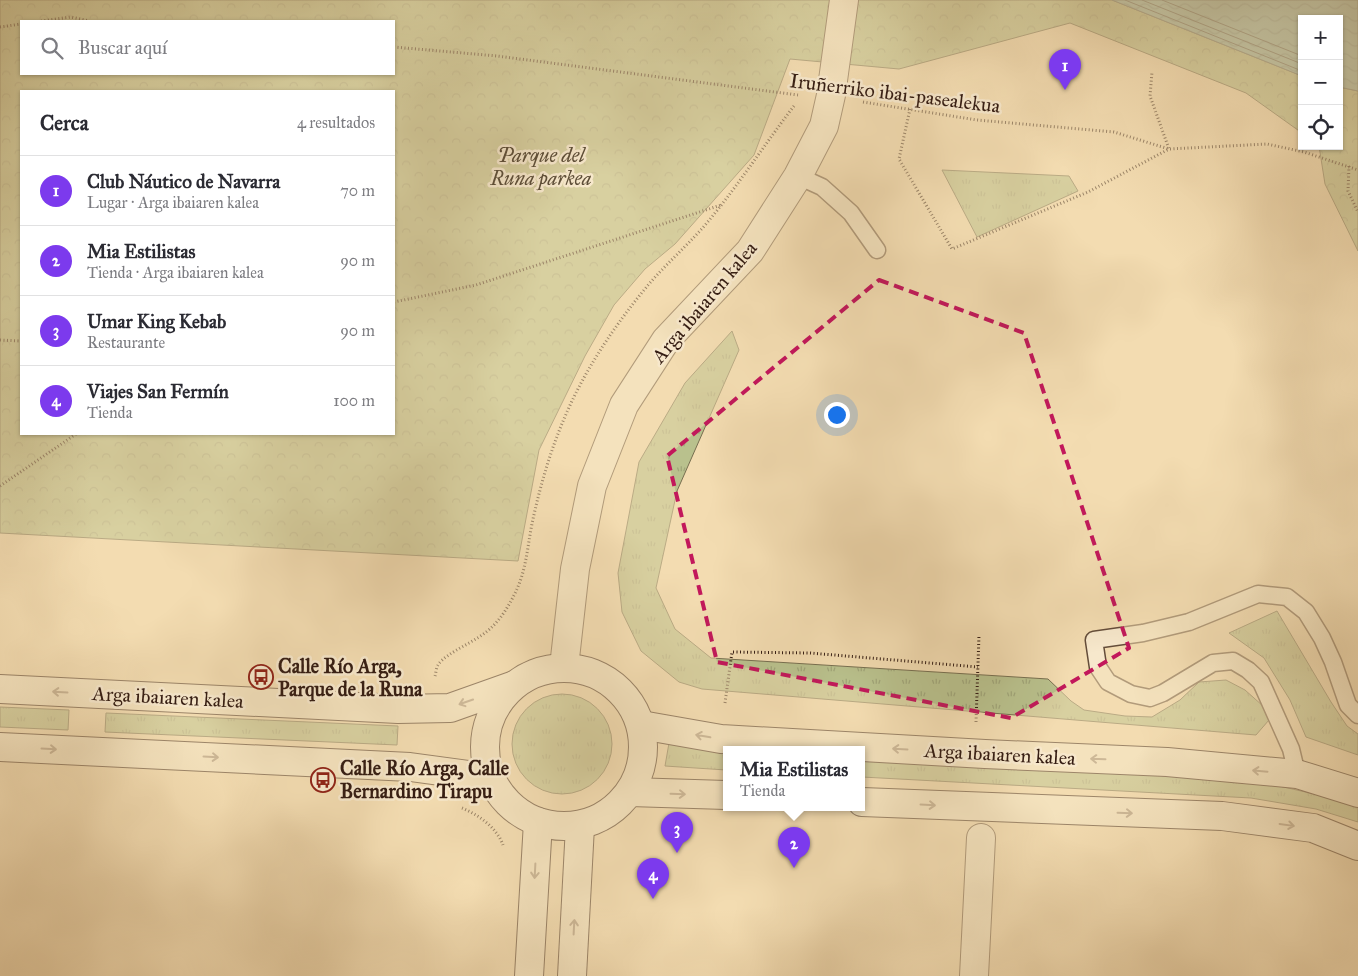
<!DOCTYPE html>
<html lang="es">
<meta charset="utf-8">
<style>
:root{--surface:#fff;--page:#f2f2f3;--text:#2b2b33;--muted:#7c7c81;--line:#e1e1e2;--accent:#7c3aed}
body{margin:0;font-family:"IM FELL Great Primer",serif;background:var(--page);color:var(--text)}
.controls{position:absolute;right:15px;top:15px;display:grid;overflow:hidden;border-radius:0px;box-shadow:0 1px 4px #0004}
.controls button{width:45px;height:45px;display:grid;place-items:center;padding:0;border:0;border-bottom:1px solid var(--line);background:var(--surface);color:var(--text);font:25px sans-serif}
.you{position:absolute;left:836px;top:414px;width:18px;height:18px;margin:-12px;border:4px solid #fff;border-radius:50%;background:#1a73e8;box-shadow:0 0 0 8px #1a73e833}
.badge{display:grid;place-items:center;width:32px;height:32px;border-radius:50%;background:var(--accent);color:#fff;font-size:16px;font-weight:700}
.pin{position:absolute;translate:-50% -41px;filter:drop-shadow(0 1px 2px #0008)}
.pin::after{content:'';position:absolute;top:26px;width:18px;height:15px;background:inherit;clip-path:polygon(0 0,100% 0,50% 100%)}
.popup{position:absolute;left:723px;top:746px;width:142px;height:65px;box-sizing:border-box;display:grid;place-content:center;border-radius:0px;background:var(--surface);filter:drop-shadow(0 1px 4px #0005);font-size:16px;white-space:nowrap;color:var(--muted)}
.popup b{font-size:19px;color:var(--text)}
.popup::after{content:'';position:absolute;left:50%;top:100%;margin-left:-10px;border:10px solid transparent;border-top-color:var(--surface)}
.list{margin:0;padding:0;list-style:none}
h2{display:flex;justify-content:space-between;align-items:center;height:65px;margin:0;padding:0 20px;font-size:21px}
h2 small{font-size:16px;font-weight:400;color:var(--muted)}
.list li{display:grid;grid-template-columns:32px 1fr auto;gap:15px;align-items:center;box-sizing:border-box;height:70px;padding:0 20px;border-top:1px solid var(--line)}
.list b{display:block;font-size:19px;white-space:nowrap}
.list p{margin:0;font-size:16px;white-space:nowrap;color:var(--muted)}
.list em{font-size:16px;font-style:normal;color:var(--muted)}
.icon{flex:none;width:28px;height:28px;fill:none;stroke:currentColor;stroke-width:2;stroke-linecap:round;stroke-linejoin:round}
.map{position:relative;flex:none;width:1358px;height:976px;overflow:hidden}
.search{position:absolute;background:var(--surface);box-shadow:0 1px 4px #0004;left:20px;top:20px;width:375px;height:55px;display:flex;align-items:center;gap:12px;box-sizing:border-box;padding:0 18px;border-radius:0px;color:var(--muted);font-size:19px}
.panel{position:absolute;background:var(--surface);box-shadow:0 1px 4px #0004;left:20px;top:90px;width:375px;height:345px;border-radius:0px}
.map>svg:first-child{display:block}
.grass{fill:url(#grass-tufts);stroke:#776f50}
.park{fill:url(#park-crowns);stroke:#776f50;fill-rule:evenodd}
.water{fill:url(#water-waves);stroke:#727c6f}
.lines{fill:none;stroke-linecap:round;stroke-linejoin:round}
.shore{stroke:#686c60;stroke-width:1}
.lane-casing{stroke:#644d3a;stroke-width:19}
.street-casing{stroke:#644d3a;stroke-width:30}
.secondary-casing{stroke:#351d13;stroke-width:30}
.path{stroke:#351d13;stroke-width:3;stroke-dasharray:1 2.5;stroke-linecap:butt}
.lane{stroke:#f7e8cc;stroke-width:16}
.street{stroke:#f7e8cc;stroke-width:28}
.secondary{stroke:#f7e8cc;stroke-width:28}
.oneway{stroke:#a08d79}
.marked{fill:none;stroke:#c2185b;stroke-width:4;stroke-dasharray:10 6;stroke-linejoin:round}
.labels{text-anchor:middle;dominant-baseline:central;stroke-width:5;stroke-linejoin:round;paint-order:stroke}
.street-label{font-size:20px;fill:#351d13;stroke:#f7e8cc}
.park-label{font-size:20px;font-style:italic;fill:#5d4e38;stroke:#f7e8cc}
.poi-label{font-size:20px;font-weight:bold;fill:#351d13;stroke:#f7e8cc;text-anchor:start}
</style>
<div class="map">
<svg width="1358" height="976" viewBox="0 0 1358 976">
<defs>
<pattern id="grass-tufts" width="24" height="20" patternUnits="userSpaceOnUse" patternTransform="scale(1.25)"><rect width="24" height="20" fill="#b9c18d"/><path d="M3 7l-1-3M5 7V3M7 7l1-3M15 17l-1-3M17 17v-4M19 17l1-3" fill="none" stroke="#a0a579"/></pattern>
<pattern id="park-crowns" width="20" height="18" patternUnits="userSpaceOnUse" patternTransform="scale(1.25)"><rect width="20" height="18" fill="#b9c18d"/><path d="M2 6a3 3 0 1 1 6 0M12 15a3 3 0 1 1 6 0" fill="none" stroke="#a0a579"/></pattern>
<pattern id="water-waves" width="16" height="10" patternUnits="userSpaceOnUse" patternTransform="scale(1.25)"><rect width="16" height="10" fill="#9bbcac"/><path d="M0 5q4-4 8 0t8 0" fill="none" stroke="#86a193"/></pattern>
</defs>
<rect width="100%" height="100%" fill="#f3dcb1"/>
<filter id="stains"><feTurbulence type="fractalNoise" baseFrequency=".004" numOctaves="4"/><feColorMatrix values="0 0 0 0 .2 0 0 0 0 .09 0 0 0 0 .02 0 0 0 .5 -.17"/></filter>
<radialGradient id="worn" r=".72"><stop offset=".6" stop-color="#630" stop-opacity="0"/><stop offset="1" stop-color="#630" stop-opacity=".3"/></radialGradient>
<g class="grass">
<path d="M 942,170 L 1069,176 L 1078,191 L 977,237 Z"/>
<path d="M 732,331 L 739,350 L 677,491 L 656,588 L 675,629 L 711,658 L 1048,679 L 1071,701 L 1084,710 L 1125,716 L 1152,717 L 1180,700 L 1199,682 L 1226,680 L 1245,690 L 1263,706 L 1269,720 L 1256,735 L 702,689 L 679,682 L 641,651 L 622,612 L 618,573 L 639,462 L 685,383 Z"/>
<path d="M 1277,611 L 1331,702 L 1347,726 L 1358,734 L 1358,755 L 1306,737 L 1290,700 L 1264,658 L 1229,633 Z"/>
<circle cx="562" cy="744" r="50"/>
<path d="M 0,707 L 69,710 L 68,730 L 0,727 Z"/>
<path d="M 106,713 L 398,726 L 397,745 L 105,732 Z"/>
<path d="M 669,743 L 726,753 L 726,770 L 665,766 Z"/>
<path d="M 862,761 L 1199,777 L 1275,785 L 1327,797 L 1358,806 L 1358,822 L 1316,809 L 1251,798 L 862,777 Z"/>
</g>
<g class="park">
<path d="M 0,0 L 1112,0 L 1302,76 L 1302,133 L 1246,93 L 1070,23 L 899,69 L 790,59 L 754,155 L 675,244 L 645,269 L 614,305 L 585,356 L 539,450 L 518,561 L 0,533 ZM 21,21 L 394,21 L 394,74 L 21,74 ZM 21,91 L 394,91 L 394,434 L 21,434 Z"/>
<path d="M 1339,87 L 1358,91 L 1358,251 L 1325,184 L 1319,146 L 1339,146 Z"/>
</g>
<path class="water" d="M 1112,0 L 1358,0 L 1358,91 L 1339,87 L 1339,19 L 1302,19 L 1302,76 Z"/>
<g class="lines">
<g class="shore">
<path d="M 1125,0 L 1302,71"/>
<path d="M 1142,0 L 1302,64"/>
<path d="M 1162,0 L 1302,56"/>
</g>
<defs>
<g id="lane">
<path d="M 798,176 L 822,187 L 851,213 L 877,250"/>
<path d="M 1297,774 L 1291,749 L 1261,682 L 1248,670 L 1233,661 L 1213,663 L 1163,693 L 1150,698 L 1131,694 L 1108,682 L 1098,667 L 1094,640 L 1143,633 L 1189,622 L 1258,594 L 1287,597 L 1306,612 L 1322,638 L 1333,662 L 1348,705 L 1358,715"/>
</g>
<g id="street">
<path d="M 564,667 L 575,569 L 592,486 L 624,405 L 666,340 L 750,251 L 798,176 L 824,126 L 831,95 L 844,0"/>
<path d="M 974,976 L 981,838"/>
</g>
<g id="secondary">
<circle cx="564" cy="747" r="79"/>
<path d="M 0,689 L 398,709 L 450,708 L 512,686"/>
<path d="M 641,725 L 721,739 L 985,754 L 1167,762 L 1297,774 L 1358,793"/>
<path d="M 0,747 L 410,767 L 491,778"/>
<path d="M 630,792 L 726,795"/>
<path d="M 862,802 L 1222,816 L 1313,828 L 1358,846"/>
<path d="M 529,976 L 538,822"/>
<path d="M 572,976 L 580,826"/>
</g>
</defs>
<use href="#lane" class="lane-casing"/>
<use href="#street" class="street-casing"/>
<use href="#secondary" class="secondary-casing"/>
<g class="path">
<path d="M 41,21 L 71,17 L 89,21"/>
<path d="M 0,27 L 21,24"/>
<path d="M 394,47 L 497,56 L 798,95"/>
<path d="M 863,102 L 977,120 L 1114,132 L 1169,149 L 1267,144 L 1304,152 L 1358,170"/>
<path d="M 910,109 L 899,159 L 952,249 L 1088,192 L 1169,149 L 1150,96 L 1152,72"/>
<path d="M 1349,166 L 1348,191 L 1358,212"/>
<path d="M 394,302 L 476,285 L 721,205"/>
<path d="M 0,340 L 21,341"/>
<path d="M 0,486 L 76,434"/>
<path d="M 435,676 C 436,673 436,668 438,665 C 446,652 479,641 493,626 C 503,616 511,602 517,589 C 527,567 528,541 533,519 C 542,478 554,439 572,401 C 592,359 619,320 649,284 C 667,263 688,245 706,224 C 738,186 764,145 794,106"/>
<path d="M 725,703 L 732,652 L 810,653 L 978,667"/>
<path d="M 976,722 L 979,635"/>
<path d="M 462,808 C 479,815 497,828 503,845"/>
</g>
<use href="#lane" class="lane"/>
<use href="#street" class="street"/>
<use href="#secondary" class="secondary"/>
</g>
<defs><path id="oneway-shaft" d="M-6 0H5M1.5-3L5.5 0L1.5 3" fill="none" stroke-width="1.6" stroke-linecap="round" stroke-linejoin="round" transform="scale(1.25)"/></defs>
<g class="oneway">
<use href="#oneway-shaft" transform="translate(60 692) rotate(-177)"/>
<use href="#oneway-shaft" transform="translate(466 702) rotate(161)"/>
<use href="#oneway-shaft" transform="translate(703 736) rotate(-170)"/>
<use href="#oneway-shaft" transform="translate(49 749) rotate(3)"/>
<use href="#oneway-shaft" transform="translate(900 749) rotate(-177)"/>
<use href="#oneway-shaft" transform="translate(211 757) rotate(3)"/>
<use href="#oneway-shaft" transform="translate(1098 759) rotate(-178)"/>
<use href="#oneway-shaft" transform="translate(1260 771) rotate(-175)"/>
<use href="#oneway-shaft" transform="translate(678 794) rotate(2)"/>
<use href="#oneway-shaft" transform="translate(928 805) rotate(3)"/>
<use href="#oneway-shaft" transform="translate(1125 813) rotate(2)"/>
<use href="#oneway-shaft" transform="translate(1287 825) rotate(8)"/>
<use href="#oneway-shaft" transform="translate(535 871) rotate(93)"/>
<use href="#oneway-shaft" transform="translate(574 927) rotate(-87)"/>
</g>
<path d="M0 0H1358V976H0ZM 879,280 L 1024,333 L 1129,648 L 1011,718 L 717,662 L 667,456 Z" fill="#f3dcb1" fill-opacity=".55" fill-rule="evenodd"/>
<path class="marked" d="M 879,280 L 1024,333 L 1129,648 L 1011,718 L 717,662 L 667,456 Z"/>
<defs>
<symbol id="bus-ring" viewBox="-11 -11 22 22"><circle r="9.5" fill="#f7e8cc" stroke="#8f2418" stroke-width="1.5"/><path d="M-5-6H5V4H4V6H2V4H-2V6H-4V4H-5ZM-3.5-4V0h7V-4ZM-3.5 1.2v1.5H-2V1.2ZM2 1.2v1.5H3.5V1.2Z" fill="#8f2418"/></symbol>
</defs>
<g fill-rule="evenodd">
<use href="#bus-ring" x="247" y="663" width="28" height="28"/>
<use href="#bus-ring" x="309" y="766" width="28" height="28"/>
</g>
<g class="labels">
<g class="street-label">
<text transform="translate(895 93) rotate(7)">Iruñerriko ibai-pasealekua</text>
<text transform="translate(704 302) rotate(-50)">Arga ibaiaren kalea</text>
<text transform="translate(168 697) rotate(3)">Arga ibaiaren kalea</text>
<text transform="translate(1000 754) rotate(3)">Arga ibaiaren kalea</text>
</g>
<g class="park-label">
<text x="541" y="155">Parque del<tspan x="541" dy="23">Runa parkea</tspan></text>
</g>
<g class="poi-label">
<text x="278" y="666">Calle Río Arga,<tspan x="278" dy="23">Parque de la Runa</tspan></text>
<text x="340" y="768">Calle Río Arga, Calle<tspan x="340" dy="23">Bernardino Tirapu</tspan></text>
</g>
</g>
<rect width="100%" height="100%" filter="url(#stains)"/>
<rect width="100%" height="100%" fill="url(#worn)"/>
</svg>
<div class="controls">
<button>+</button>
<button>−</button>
<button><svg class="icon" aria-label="locate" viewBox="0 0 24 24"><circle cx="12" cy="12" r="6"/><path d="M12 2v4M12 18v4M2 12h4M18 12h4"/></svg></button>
</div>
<div class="you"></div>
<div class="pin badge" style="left:1065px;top:90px">1</div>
<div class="pin badge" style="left:794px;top:868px">2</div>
<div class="popup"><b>Mia Estilistas</b>Tienda</div>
<div class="pin badge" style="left:677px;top:853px">3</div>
<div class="pin badge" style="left:653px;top:899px">4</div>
<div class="search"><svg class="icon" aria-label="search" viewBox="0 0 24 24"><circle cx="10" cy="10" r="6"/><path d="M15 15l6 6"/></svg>Buscar aquí</div>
<section class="panel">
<h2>Cerca<small>4 resultados</small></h2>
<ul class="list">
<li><span class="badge">1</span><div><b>Club Náutico de Navarra</b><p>Lugar · Arga ibaiaren kalea</p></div><em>70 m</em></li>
<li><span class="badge">2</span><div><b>Mia Estilistas</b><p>Tienda · Arga ibaiaren kalea</p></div><em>90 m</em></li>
<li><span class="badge">3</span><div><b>Umar King Kebab</b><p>Restaurante</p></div><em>90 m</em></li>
<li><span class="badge">4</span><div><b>Viajes San Fermín</b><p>Tienda</p></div><em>100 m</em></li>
</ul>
</section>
</div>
